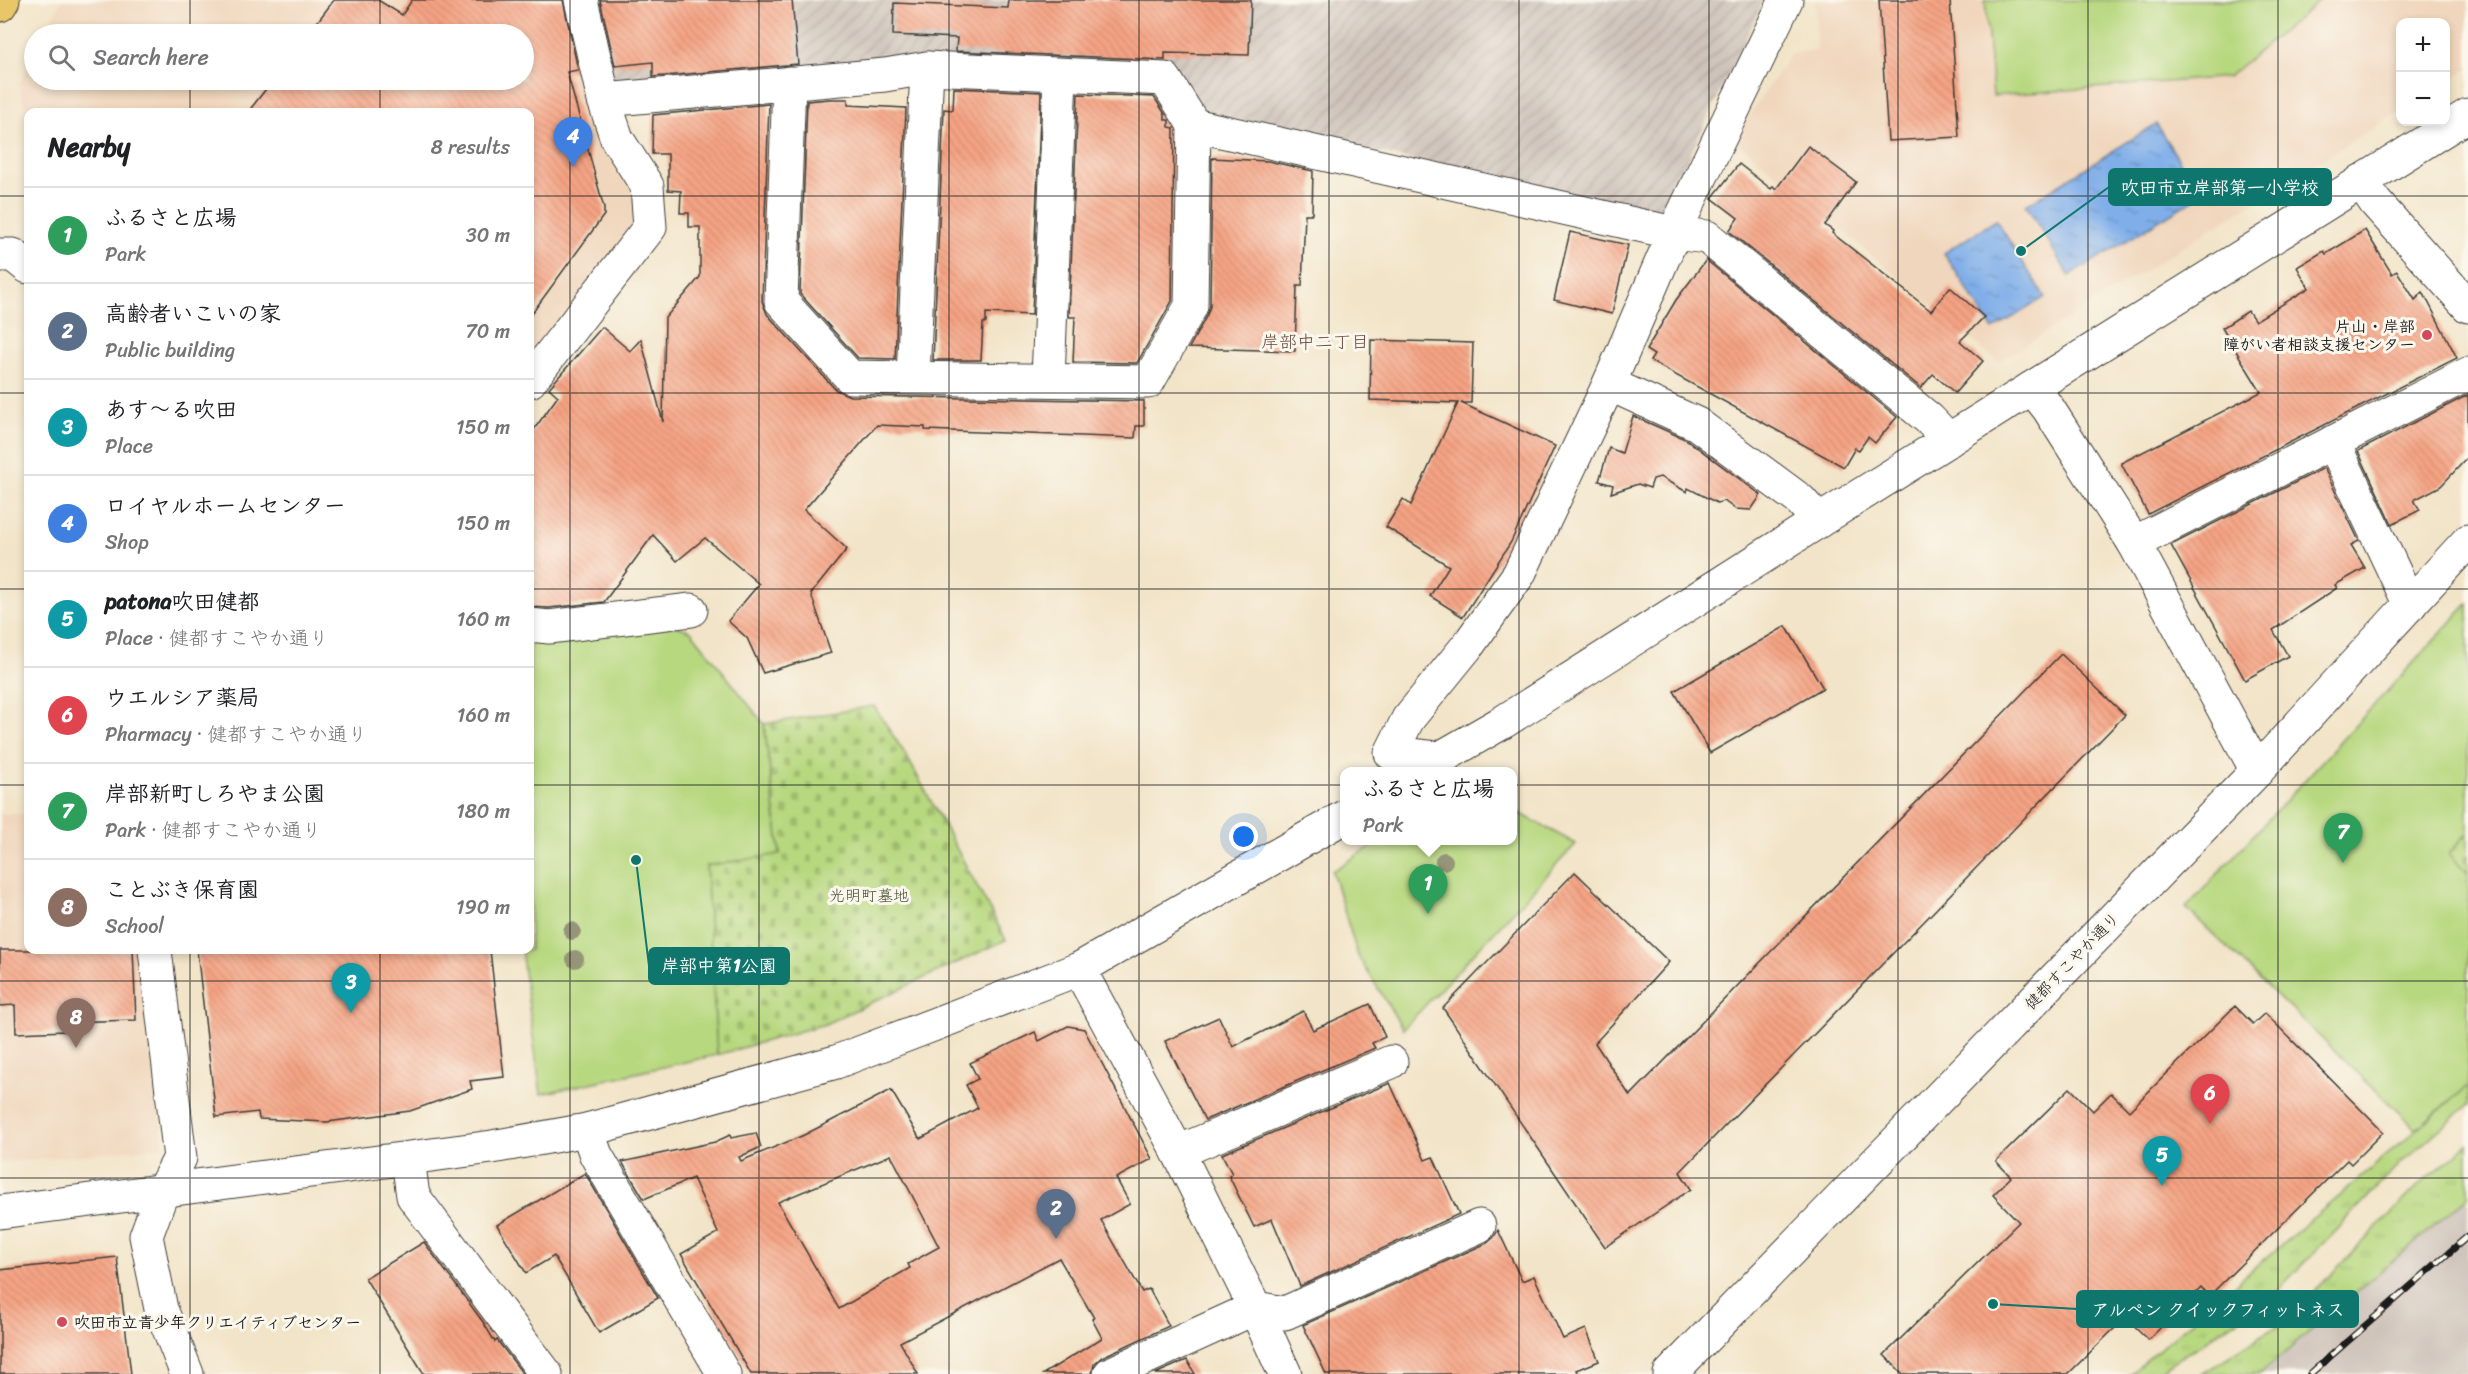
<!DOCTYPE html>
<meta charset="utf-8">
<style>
:root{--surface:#fff;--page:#f6f6f6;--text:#202124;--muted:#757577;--line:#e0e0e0;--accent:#d1495b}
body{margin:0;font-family:Sriracha,"Klee One",sans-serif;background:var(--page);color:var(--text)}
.controls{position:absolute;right:18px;top:18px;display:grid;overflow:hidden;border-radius:12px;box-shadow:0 3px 9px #0003}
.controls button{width:54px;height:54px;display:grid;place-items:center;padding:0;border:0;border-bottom:2px solid var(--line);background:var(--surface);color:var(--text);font:30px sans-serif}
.you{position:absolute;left:1244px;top:837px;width:21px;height:21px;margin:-15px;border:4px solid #fff;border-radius:50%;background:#1a73e8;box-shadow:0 0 0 9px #1a73e833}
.badge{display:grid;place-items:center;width:39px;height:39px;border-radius:50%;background:var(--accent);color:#fff;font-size:20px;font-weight:700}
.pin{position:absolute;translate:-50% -50px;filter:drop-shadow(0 2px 3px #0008)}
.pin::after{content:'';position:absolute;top:32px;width:21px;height:18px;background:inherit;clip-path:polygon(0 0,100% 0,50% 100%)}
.popup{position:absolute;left:1340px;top:767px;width:177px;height:78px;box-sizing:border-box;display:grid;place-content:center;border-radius:12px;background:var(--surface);filter:drop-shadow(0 2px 4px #0005);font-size:20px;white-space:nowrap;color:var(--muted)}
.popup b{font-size:22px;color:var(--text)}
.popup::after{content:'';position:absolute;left:50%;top:100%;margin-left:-12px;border:12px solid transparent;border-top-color:var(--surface)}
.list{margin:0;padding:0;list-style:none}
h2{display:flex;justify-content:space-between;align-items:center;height:78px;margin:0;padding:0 24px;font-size:26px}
h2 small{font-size:20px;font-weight:400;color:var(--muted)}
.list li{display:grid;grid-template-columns:39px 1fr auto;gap:18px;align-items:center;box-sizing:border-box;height:96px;padding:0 24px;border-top:2px solid var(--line)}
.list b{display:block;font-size:22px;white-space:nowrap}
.list p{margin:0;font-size:20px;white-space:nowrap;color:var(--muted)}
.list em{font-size:20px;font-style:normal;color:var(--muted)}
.icon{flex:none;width:33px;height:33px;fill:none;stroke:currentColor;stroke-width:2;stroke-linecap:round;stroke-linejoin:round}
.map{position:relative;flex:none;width:2468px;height:1374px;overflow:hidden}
.search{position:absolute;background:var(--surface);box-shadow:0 3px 9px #0003;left:24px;top:24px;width:510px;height:66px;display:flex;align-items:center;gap:15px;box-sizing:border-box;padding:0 21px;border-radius:33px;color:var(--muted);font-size:22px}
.panel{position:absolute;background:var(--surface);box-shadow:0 3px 9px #0003;left:24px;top:108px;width:510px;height:846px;border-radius:12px}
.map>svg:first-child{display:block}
.built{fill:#f0d6bc}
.industrial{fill:url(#industrial-furrows)}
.railway{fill:#cec2b9}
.grass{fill:url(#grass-tufts);stroke:#6a7a4e;stroke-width:1.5}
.cemetery{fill:url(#cemetery-stones);stroke:#6a7a4e;stroke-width:1.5}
.park{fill:#b7d87f;stroke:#6a7a4e;stroke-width:1.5}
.water{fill:url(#water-ripples);stroke:#4e6582;stroke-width:1.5}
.building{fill:url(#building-back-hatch);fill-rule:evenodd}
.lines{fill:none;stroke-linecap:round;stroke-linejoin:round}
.minor-casing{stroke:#3c3a36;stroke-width:35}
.major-casing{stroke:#3c3a36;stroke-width:35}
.minor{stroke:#fff;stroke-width:33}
.major{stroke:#e9c769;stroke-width:33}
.rail-casing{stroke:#1c1c1c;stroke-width:7}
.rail{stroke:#fbf7ec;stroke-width:4.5;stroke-dasharray:14;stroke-linecap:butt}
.tree{fill:#96957a}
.grid{fill:none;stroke:#1c1c1c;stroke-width:1.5;stroke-opacity:0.55}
.poi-dot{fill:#d1495b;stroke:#fbf7ec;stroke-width:2}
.labels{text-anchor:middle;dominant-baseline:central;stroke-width:6;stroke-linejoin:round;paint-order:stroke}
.poi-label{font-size:16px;font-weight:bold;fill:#1c1c1c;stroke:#fbf7ec;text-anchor:end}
.park-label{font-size:16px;fill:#4a543a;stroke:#fbf7ec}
.street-label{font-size:16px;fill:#1c1c1c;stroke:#fbf7ec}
.neighbourhood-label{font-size:18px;fill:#684b40;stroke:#fbf7ec}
.leader{fill:none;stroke:#0f766e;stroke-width:2}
.callout-dot{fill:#0f766e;stroke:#fbf7ec;stroke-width:2}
.callout{fill:#0f766e;stroke:#0f766e;stroke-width:2}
.callout-label{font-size:18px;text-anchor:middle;font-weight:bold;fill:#fff}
</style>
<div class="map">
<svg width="2468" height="1374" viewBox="0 0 2468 1374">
<defs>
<pattern id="industrial-furrows" width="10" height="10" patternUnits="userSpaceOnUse" patternTransform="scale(1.5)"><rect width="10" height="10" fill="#cec2b9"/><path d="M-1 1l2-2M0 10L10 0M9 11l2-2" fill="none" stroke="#b0a69e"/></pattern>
<pattern id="grass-tufts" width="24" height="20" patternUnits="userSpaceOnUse" patternTransform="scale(1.5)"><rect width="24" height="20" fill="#b7d87f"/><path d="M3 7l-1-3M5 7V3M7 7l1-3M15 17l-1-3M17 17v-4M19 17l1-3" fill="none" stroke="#9db96d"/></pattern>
<pattern id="cemetery-stones" width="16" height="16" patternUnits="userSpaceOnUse" patternTransform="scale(1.5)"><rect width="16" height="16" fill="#b7d87f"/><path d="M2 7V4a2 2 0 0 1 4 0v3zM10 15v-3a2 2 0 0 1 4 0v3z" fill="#9db96d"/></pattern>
<pattern id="water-ripples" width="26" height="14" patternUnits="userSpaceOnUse" patternTransform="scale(1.5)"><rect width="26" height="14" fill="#7faee9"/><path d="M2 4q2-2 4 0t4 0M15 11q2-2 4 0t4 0" fill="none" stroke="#678dbc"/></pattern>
<pattern id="building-back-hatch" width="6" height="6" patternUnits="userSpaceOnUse" patternTransform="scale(1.5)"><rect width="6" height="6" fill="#f5a383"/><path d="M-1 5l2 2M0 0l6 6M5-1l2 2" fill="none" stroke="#d18c71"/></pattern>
</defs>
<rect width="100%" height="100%" fill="#fbf7ec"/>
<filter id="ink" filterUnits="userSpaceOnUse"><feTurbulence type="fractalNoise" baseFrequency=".0167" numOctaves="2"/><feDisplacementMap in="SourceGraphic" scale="12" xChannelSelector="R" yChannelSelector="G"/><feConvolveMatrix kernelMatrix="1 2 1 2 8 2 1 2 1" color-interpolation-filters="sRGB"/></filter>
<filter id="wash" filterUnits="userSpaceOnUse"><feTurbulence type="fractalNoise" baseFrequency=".008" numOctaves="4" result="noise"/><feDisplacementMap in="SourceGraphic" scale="24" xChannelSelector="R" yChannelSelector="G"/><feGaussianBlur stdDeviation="1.35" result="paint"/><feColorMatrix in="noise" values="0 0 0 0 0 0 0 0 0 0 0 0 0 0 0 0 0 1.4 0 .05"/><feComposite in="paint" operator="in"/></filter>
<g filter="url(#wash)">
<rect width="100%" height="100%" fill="#f2e4c8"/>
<g class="built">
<path d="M 62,0 L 567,0 L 578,71 L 597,140 L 635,194 L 635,226 L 530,364 L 530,112 L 28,112 L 28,119 L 19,84 L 34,53 L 34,80 L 524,80 L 524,34 L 44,34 Z"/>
<path d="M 1815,0 L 2468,0 L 2468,69 L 2446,83 L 2446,22 L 2400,22 L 2400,111 L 1998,362 L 1734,139 L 1791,53 L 1817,50 Z"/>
<path d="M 0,814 L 28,814 L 28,950 L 141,950 L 164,1147 L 0,1163 Z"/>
</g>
<path class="industrial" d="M 593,0 L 1764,0 L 1661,216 L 1202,113 L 1174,66 L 894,62 L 628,86 L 605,73 Z"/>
<path class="railway" d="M 2468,1197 L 2468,1374 L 2260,1374 Z"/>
<g class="grass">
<path d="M 2468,1086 L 2468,1105 L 2403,1161 L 2268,1300 L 2155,1374 L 2130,1374 Z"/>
<path d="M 2468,1144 L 2468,1197 L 2260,1374 L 2201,1374 L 2285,1321 L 2421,1183 Z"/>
</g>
<g class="cemetery">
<path d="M 874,706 L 907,757 L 1006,940 L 825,1024 L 717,1055 L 706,865 L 780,853 L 764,724 Z"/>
<path d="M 2468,832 L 2468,873 L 2449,854 Z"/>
</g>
<g class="park">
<path d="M 1985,0 L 2320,0 L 2228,77 L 1993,96 Z"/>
<path d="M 2468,604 L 2468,832 L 2449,854 L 2468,873 L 2468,1086 L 2416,1129 L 2186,908 Z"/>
<path d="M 671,624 L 691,631 L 764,724 L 780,854 L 706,866 L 717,1055 L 541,1094 L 521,950 L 530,950 L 530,637 Z"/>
<path d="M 1512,809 L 1576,844 L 1403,1029 L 1358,956 L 1332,871 L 1380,841 L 1512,840 Z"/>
</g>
<g class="water">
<path d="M 2156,124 L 2201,195 L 2069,276 L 2026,205 Z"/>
<path d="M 1996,220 L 2045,297 L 1993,330 L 1944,253 Z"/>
</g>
<g id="blocks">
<g class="building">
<path d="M 334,0 L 378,0 L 402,15 L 412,0 L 563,0 L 578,70 L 567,72 L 604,208 L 604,215 L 530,316 L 530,112 L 248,112 L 273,80 L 524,80 L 524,34 L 308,34 Z"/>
<path d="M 600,0 L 792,0 L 798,64 L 653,77 L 653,62 L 615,66 Z"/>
<path d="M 1009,0 L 1251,0 L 1249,55 L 1165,53 L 1165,60 L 956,51 L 957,38 L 893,35 L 894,3 L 1008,8 Z"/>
<path d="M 1879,0 L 1950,0 L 1959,137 L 1888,141 Z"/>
<path d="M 954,88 L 1041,92 L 1032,315 L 986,313 L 986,323 L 983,323 L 981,360 L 933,360 L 944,109 L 953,110 Z"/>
<path d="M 1078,94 L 1154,97 L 1165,114 L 1165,120 L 1169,120 L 1169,127 L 1174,128 L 1172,301 L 1137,363 L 1073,362 L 1075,317 L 1069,317 Z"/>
<path d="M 830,99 L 848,99 L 848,105 L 906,108 L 895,359 L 858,358 L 800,294 L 807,101 Z"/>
<path d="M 769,104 L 762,301 L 767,314 L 836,390 L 850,396 L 1144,401 L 1144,426 L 1136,426 L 1135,438 L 925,430 L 925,427 L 877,425 L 804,510 L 847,549 L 811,594 L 831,653 L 763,673 L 747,638 L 728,621 L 759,584 L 705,538 L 677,561 L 653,535 L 604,602 L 549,608 L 530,607 L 530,435 L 558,396 L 549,388 L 602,327 L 630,351 L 641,339 L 663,422 L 665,318 L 700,277 L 700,227 L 689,227 L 689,213 L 680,213 L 681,191 L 668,190 L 668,154 L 652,154 L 653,115 Z"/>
<path d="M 1808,146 L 1856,182 L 1825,225 L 1833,231 L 1832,233 L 1931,311 L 1950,287 L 1984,317 L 1960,341 L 1983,361 L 1955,393 L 1933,374 L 1921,388 L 1729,231 L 1738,218 L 1712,198 L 1739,164 L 1771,189 L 1773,186 L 1776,189 Z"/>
<path d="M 1212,158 L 1268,161 L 1313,171 L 1312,214 L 1305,214 L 1302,286 L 1297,286 L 1295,351 L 1189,348 L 1207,315 L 1210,306 Z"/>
<path d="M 2365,230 L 2392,274 L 2397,271 L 2415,300 L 2423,292 L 2457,358 L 2148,514 L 2121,463 L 2261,392 L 2222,328 L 2248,311 L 2255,321 L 2309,288 L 2297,267 L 2324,251 L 2326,254 Z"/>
<path d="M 1570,232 L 1628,245 L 1612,314 L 1554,300 Z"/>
<path d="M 1706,260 L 1897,417 L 1875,443 L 1868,437 L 1859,450 L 1855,448 L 1844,467 L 1650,361 L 1654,355 L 1646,350 L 1676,300 Z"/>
<path d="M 1371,340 L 1473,343 L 1471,403 L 1461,403 L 1555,446 L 1511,542 L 1463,617 L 1430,596 L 1449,566 L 1386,527 L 1403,499 L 1411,505 L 1458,403 L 1370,400 Z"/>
<path d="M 2468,395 L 2468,457 L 2441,486 L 2414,500 L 2420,510 L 2392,524 L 2358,451 Z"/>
<path d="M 1633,416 L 1687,440 L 1761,495 L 1751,510 L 1735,509 L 1724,501 L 1717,503 L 1688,488 L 1687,492 L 1660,477 L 1653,479 L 1650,488 L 1638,484 L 1611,493 L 1613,485 L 1599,481 L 1609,448 L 1622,453 Z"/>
<path d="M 2324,468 L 2359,541 L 2351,545 L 2365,568 L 2335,585 L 2337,588 L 2273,630 L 2288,656 L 2245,680 L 2171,545 Z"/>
<path d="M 1786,626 L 1823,688 L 1710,753 L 1674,691 Z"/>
<path d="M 2061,654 L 2125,715 L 1680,1172 L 1691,1189 L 1605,1247 L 1443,1008 L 1575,872 L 1669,962 L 1595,1043 L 1630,1096 Z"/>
<path d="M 0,950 L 133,950 L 136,1020 L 66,1022 L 66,1031 L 16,1033 L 15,1005 L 0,1006 Z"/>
<path d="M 197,950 L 490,950 L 504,1077 L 470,1081 L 472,1089 L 410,1111 L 327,1122 L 259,1119 L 258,1112 L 216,1117 Z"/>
<path d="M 1370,1004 L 1385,1037 L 1372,1043 L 1375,1048 L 1205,1120 L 1165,1041 L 1219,1017 L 1233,1047 L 1303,1011 L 1313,1030 Z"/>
<path d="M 2235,1006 L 2253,1024 L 2265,1013 L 2383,1132 L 2351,1164 L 2347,1160 L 2209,1296 L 2201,1288 L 2148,1340 L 2125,1318 L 2068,1374 L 1903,1374 L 1884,1355 L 2019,1222 L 1993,1195 L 2011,1177 L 1996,1161 L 2070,1088 L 2093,1111 L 2111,1093 L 2129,1111 Z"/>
<path d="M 1068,1026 L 1084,1029 L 1152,1159 L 1116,1178 L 1130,1204 L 1101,1220 L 1142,1292 L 1149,1289 L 1169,1326 L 1102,1357 L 1094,1364 L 1092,1374 L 1043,1374 L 1102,1338 L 1092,1319 L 1094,1318 L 1059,1258 L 900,1342 L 918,1374 L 751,1374 L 681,1254 L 718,1233 L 693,1178 L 644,1199 L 622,1162 L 715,1142 L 730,1135 L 731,1138 L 756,1133 L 761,1147 L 739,1157 L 741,1161 L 804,1135 L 891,1090 L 920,1139 L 978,1108 L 966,1085 L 978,1079 L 970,1063 L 1035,1032 L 1039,1041 ZM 891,1155 L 939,1247 L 908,1264 L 910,1268 L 839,1309 L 778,1202 Z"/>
<path d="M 1390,1083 L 1425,1160 L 1433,1157 L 1459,1214 L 1300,1286 L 1272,1219 L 1254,1227 L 1229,1176 L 1232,1174 L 1222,1154 Z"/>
<path d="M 585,1173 L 658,1298 L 599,1333 L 554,1256 L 526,1273 L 497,1225 Z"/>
<path d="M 1498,1230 L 1522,1281 L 1534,1276 L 1563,1339 L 1586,1329 L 1599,1361 L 1577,1370 L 1579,1374 L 1326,1374 L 1303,1325 L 1487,1243 L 1494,1237 Z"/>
<path d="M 424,1242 L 483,1322 L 495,1342 L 497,1340 L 523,1374 L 424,1374 L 365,1278 Z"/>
<path d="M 117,1257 L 131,1374 L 0,1374 L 0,1270 Z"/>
<path d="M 1187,1360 L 1195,1374 L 1155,1374 Z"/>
</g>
</g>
</g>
<g filter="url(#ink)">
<use href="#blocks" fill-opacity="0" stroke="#3c3a36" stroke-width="1.5"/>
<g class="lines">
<defs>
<g id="minor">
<path d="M 789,83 L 781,301 L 850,377 L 1148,382 L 1191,306 L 1194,125"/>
<path d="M 604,100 L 885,75 L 927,68 L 1165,79 L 1194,125 L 1674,233 L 1707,237 L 1929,419 L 1949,440"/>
<path d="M 2361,181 L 2375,202 L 2468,306"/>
<path d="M 0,255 L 13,255 L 28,267"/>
<path d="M 913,377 L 927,68"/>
<path d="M 1048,380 L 1060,75"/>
<path d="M 530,381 L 650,227 L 647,186 L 617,139 L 604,100 L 581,0"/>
<path d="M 1609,384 L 1697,424 L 1800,500 L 1819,521"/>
<path d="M 2032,388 L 2048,408 L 2134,543 L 2257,771"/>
<path d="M 2333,442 L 2410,605"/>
<path d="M 2134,543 L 2468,374"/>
<path d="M 530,625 L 549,627 L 691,610"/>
<path d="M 1437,758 L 1391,753 L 1408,719 L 1469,644 L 1519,574 L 1609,384 L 1674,233 L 1786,0"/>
<path d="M 1416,772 L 1503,722 L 1819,521 L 2468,115"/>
<path d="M 155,950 L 180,1158 L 163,1190 L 146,1236 L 161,1309 L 187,1374"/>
<path d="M 1079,969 L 1178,1152 L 1255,1308 L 1285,1374"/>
<path d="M 587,1130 L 596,1155 L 724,1374"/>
<path d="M 1178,1152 L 1391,1062"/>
<path d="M 408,1159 L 413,1196 L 546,1374"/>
<path d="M 0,1212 L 492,1147 L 587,1130 L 836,1062 L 1079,969 L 1344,817"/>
<path d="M 1110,1374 L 1255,1308 L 1285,1313 L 1479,1226"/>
<path d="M 1670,1374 L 2257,771 L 2468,541"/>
</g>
<path id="major" d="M 0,5 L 3,0"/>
</defs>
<use href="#minor" class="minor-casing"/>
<use href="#major" class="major-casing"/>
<use href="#minor" class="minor"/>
<use href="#major" class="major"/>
<defs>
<path id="rail" d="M 2310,1374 L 2468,1236"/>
</defs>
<use href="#rail" class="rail-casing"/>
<use href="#rail" class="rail"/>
</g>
<g class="tree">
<circle cx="1444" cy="861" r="9"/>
<circle cx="572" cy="931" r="9"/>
<circle cx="575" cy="959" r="9"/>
</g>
</g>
<path class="grid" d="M 190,0 L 190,34M 380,0 L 380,34M 570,0 L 570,1374M 759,0 L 759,1374M 949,0 L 949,1374M 1139,0 L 1139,1374M 1329,0 L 1329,1374M 1519,0 L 1519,1374M 1709,0 L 1709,1374M 1898,0 L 1898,1374M 2088,0 L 2088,1374M 2278,0 L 2278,1374M 190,80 L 190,112M 380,80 L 380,112M 0,196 L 28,196M 530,196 L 2468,196M 0,393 L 28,393M 530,393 L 2468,393M 0,589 L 28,589M 530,589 L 2468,589M 0,785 L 28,785M 530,785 L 2468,785M 190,950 L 190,1374M 380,950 L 380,1374M 0,981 L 2468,981M 0,1178 L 2468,1178"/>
<g class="poi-dot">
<circle cx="2427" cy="335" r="6"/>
<circle cx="62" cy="1322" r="6"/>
</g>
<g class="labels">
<g class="poi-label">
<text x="2415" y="326">片山・岸部<tspan x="2415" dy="18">障がい者相談支援センター</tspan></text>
<text x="74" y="1322" text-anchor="start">吹田市立青少年クリエイティブセンター</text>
</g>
<g class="park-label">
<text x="869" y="895">光明町墓地</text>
</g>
<g class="street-label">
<text transform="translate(2072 961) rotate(-46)">健都すこやか通り</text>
</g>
<g class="neighbourhood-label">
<text x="1315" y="342">岸部中二丁目</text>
</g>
</g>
<path class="leader" d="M2021 251L2109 187M636 860L649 966M1993 1304L2077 1309"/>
<g class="callout-dot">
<circle cx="2021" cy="251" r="6"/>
<circle cx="636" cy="860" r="6"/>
<circle cx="1993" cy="1304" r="6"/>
</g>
<g class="callout">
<rect x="2109" y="169" width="222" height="36" rx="6"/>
<rect x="649" y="948" width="140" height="36" rx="6"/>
<rect x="2077" y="1291" width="281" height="36" rx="6"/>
</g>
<g class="callout-label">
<text x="2220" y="194">吹田市立岸部第一小学校</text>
<text x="719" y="972">岸部中第1公園</text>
<text x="2218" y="1316">アルペン クイックフィットネス</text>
</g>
</svg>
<div class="controls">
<button>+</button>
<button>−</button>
</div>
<div class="you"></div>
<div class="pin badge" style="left:1428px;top:914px;background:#2e9e5b">1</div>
<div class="popup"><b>ふるさと広場</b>Park</div>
<div class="pin badge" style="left:1056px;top:1239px;background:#5c6f8a">2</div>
<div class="pin badge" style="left:351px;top:1013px;background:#0f9aa8">3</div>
<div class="pin badge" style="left:573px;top:167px;background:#3f7fe0">4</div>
<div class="pin badge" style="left:2162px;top:1186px;background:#0f9aa8">5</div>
<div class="pin badge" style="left:2210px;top:1124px;background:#e0444e">6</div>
<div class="pin badge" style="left:2343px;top:863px;background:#2e9e5b">7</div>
<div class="pin badge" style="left:76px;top:1048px;background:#8d6e63">8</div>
<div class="search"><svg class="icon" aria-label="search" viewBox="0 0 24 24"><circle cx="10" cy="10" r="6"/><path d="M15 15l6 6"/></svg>Search here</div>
<section class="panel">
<h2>Nearby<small>8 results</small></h2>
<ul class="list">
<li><span class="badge" style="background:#2e9e5b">1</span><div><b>ふるさと広場</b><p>Park</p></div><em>30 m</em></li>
<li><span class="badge" style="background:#5c6f8a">2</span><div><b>高齢者いこいの家</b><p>Public building</p></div><em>70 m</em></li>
<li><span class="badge" style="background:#0f9aa8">3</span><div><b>あす～る吹田</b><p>Place</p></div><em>150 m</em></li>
<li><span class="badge" style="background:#3f7fe0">4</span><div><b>ロイヤルホームセンター</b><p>Shop</p></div><em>150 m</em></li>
<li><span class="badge" style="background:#0f9aa8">5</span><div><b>patona吹田健都</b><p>Place · 健都すこやか通り</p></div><em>160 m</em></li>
<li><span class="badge" style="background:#e0444e">6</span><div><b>ウエルシア薬局</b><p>Pharmacy · 健都すこやか通り</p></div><em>160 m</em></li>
<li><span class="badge" style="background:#2e9e5b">7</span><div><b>岸部新町しろやま公園</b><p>Park · 健都すこやか通り</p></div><em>180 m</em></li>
<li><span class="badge" style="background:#8d6e63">8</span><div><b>ことぶき保育園</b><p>School</p></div><em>190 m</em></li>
</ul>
</section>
</div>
